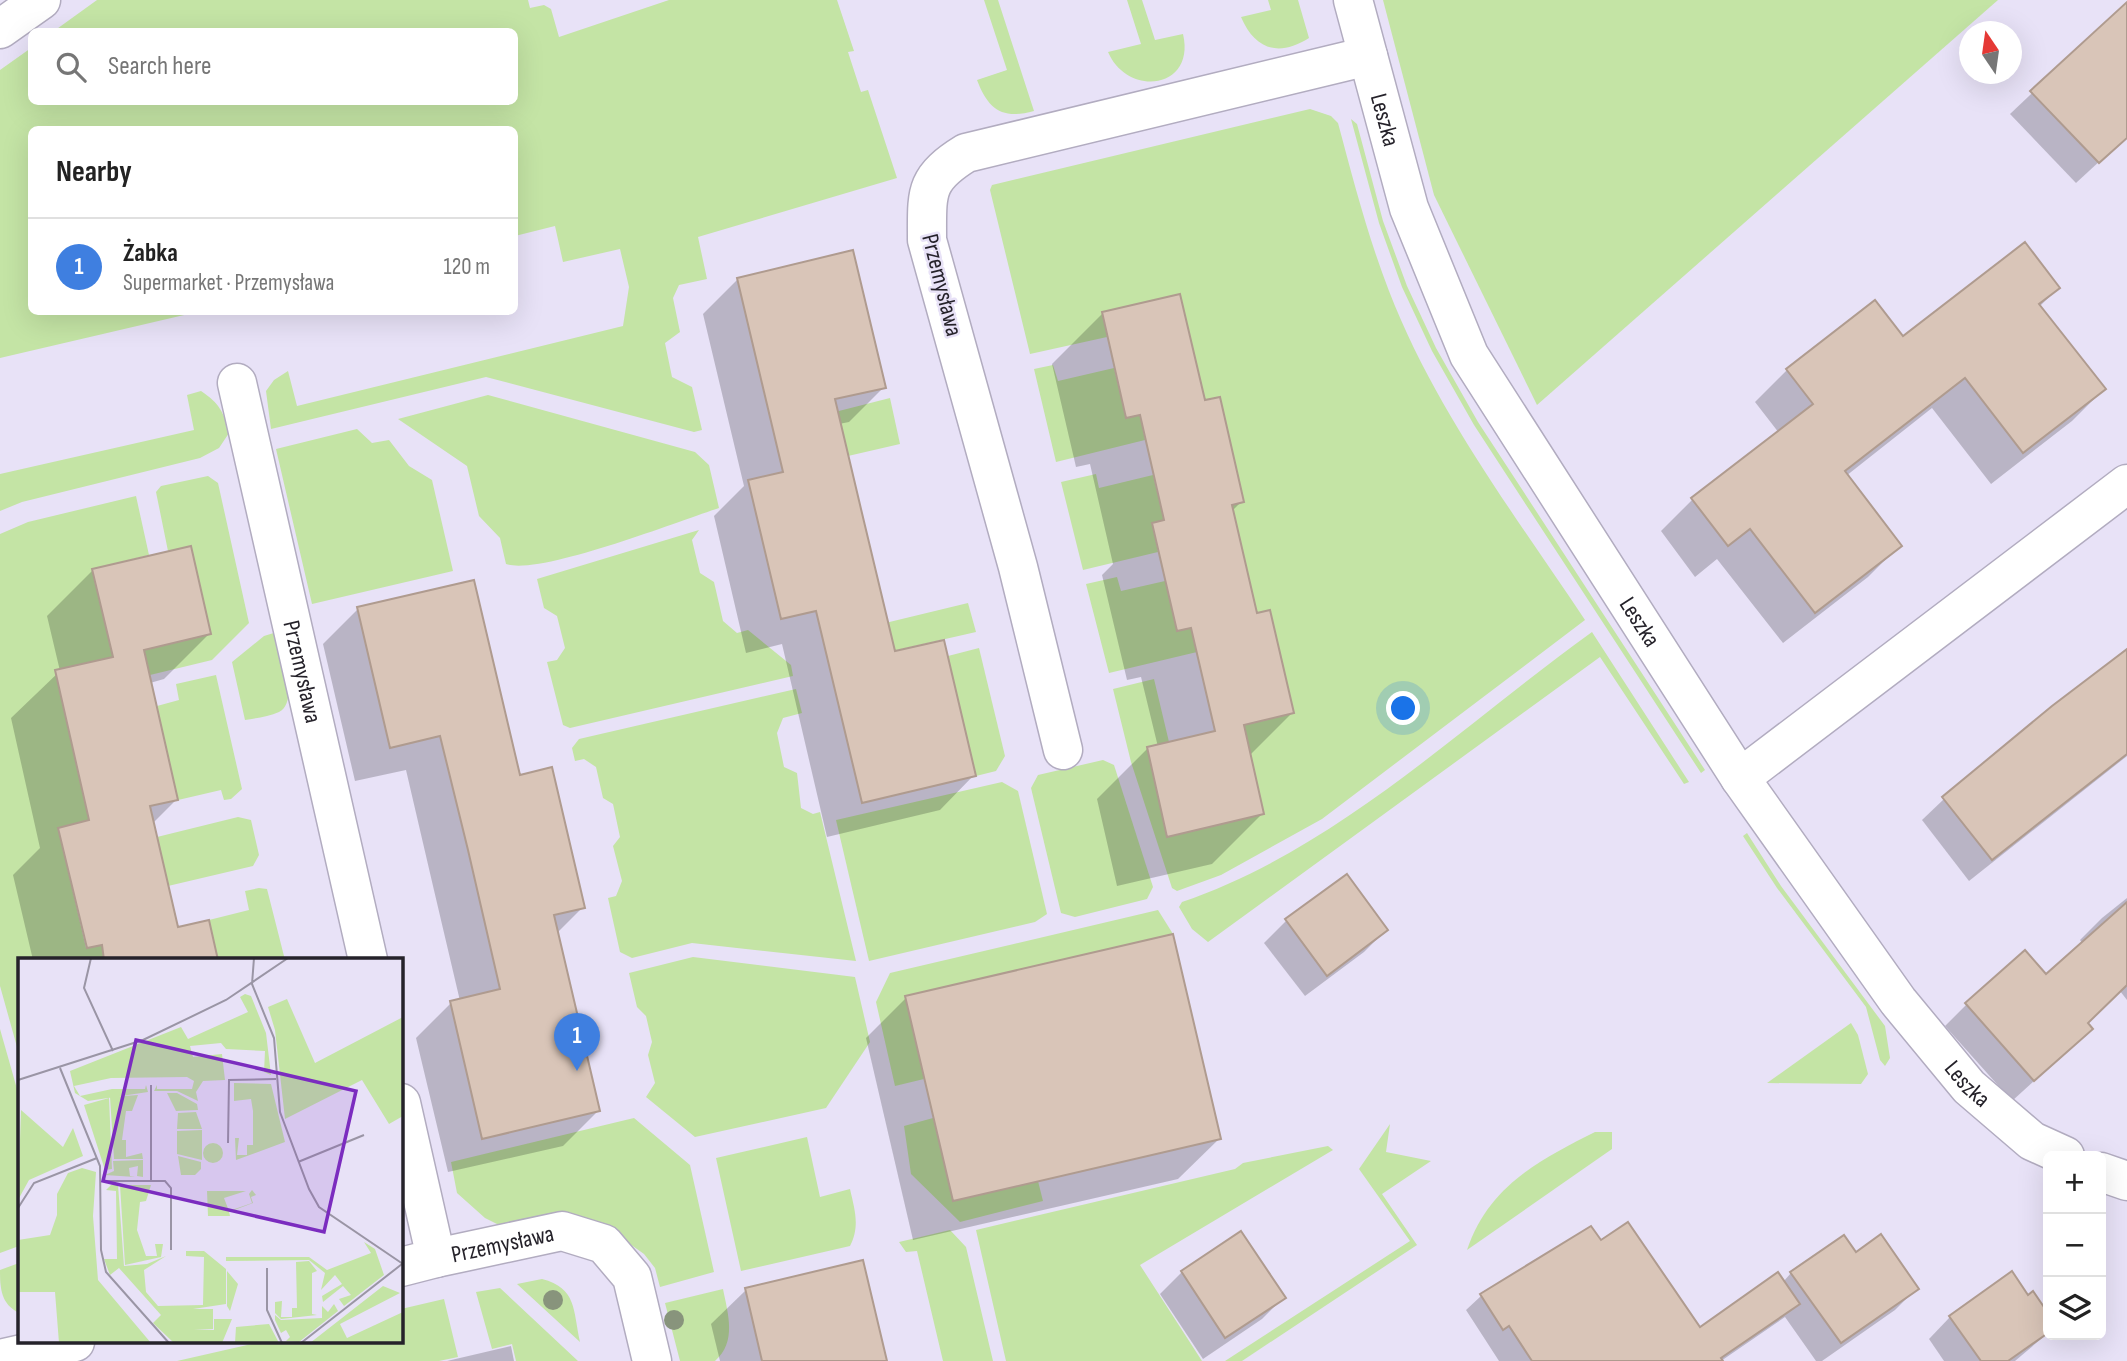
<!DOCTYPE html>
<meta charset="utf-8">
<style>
:root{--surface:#fff;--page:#f6f6f6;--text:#222;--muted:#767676;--line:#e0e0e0;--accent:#ea580c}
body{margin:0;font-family:"Sofia Sans Condensed",sans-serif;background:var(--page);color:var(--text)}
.controls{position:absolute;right:21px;bottom:21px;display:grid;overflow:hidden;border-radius:10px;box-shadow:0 7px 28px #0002}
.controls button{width:63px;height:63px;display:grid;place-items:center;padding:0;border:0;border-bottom:2px solid var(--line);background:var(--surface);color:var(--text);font:35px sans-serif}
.compass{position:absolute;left:1959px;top:21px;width:63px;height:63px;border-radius:50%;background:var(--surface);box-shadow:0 7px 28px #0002;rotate:347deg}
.you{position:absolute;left:1404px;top:709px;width:24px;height:24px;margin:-18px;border:5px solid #fff;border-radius:50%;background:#1a73e8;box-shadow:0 0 0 10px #1a73e833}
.badge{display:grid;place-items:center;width:46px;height:46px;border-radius:50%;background:var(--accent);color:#fff;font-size:23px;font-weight:700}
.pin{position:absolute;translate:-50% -58px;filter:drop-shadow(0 2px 4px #0008)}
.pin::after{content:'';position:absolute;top:37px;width:24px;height:21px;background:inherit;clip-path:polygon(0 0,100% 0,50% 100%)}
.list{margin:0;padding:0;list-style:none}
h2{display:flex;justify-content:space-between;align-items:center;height:91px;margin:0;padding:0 28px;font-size:30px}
h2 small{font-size:23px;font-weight:400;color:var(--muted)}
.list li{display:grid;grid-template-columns:46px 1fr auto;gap:21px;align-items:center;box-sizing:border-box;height:98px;padding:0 28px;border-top:2px solid var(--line)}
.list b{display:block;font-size:26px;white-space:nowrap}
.list p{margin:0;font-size:23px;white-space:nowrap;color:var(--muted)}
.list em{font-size:23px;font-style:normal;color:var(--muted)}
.icon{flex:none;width:38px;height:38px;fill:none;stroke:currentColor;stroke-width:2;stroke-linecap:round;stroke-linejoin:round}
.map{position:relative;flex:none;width:2127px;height:1361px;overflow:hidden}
.search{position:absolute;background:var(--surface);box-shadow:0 7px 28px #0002;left:28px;top:28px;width:490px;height:77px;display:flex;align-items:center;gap:18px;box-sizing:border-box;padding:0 24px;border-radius:10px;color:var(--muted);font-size:26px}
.panel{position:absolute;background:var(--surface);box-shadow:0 7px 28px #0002;left:28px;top:126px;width:490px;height:189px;border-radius:10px}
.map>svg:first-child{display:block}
.green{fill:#c4e4a5}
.shadow{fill:#0003}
.building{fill:#d9c5b8;stroke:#af9b8f;stroke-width:2}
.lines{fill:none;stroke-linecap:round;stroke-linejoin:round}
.minor-casing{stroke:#b2acc0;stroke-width:41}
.minor{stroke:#fff;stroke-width:38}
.tree{fill:#88947c}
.labels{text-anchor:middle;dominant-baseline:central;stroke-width:5;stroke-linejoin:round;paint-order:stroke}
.street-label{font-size:24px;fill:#25222a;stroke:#e8e2f7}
.inset-road{fill:none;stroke:#9a95a5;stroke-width:2}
.view{fill:#7b2cbf;fill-opacity:0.15;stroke:#7b2cbf;stroke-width:3.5}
.inset-edge{fill:none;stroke:#25222a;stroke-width:3.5}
</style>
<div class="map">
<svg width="2127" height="1361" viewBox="0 0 2127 1361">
<rect width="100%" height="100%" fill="#e8e2f7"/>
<g class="green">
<path d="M 97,0 L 528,0 L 530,8 L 544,5 L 551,9 L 559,37 L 669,0 L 837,0 L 854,51 L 848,52 L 861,92 L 868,90 L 897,178 L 698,237 L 707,279 L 679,285 L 673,298 L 680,332 L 665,343 L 672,377 L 692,387 L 702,430 L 694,432 L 486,377 L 271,429 L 266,391 L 274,380 L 288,371 L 297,406 L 623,326 L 629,287 L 620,249 L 563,262 L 555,226 L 515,236 L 514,130 L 32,130 L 32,312 L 197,312 L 0,358 L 0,70 L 31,48 L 32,102 L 514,102 L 514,32 L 54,31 Z"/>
<path d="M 984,0 L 998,0 L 1034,111 C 1002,120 988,109 977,80 L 1007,70 Z"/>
<path d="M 1127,0 L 1142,0 L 1155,40 L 1183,34 C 1196,89 1128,98 1108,52 L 1141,44 Z"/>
<path d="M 1268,0 L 1298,0 L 1309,38 C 1279,57 1255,50 1241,17 L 1271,10 Z"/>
<path d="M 1383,0 L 1998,0 L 1537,405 L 1434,195 Z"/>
<path d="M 1310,109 L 1331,116 L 1338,123 C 1353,179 1368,237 1389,291 C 1435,410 1515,515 1585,620 L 1322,819 L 1221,875 L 1177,891 L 1172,888 L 1131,762 L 1113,689 L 1154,679 L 1169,742 L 1147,748 L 1168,837 L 1264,814 L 1244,725 L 1294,713 L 1270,610 L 1257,613 L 1232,505 L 1244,501 L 1220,397 L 1205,400 L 1180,294 L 1102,312 L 1107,337 L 1030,354 L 990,190 L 992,185 Z"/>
<path d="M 1351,119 L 1357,124 L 1383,221 L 1407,286 L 1436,348 L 1478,422 L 1705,770 L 1701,773 L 1474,425 L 1432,351 L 1402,287 L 1379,223 Z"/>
<path d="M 1053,365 L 1058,381 L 1114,368 L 1126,418 L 1140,415 L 1145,440 L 1056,462 L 1034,369 Z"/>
<path d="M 201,391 C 219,403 224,412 229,433 L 219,448 L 200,458 L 22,502 L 0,511 L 0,474 L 194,430 L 187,395 Z"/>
<path d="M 488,395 L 695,452 L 709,465 L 719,508 C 679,521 539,576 506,564 L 500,538 L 479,516 L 467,466 L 398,419 Z"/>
<path d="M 890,398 L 900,444 L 848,456 L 827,414 Z"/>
<path d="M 357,429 L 372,443 L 389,440 L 409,466 L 432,480 L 453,571 L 312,604 L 276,449 Z"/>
<path d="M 1096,474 L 1099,488 L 1153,475 L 1164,520 L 1152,523 L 1158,552 L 1083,570 L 1061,482 Z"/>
<path d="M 208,476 L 218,483 L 249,623 L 212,660 L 150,675 L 144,650 L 211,634 L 191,546 L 168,551 L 156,492 L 161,486 Z"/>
<path d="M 136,496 L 149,555 L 92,569 L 113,657 L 89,820 L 58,828 L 86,948 L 122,940 L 127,960 L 19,960 L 19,1054 L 0,986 L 0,534 L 28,522 Z"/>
<path d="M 699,530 L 692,540 L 700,573 L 714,582 L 723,621 L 737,633 L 748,630 L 791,665 L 793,676 L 570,728 L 563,725 L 547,662 L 557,660 L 565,648 L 557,616 L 544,608 L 537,579 Z"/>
<path d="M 1117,577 L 1121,591 L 1165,581 L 1177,631 L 1191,628 L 1197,652 L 1109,673 L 1086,584 Z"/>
<path d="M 968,603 L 976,632 L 884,653 L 877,625 Z"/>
<path d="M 277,632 C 281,651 300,701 279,712 C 269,717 255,718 245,720 L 232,662 L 264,636 Z"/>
<path d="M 1592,632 L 1689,782 L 1684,784 L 1600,657 L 1208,942 L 1192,929 L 1179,907 L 1182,902 C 1337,849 1460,727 1592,632 Z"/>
<path d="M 979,648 L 1005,756 L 996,771 L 976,776 L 948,656 Z"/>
<path d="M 216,675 L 242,789 L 231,799 L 224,800 L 221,790 L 178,800 L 157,706 L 179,700 L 176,684 Z"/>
<path d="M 796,689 L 802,713 L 783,718 L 777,733 L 784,767 L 797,773 L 801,808 L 813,814 L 820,812 L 856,961 L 692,943 L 632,958 L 620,952 L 608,898 L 616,896 L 622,881 L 613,846 L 620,837 L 613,804 L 603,798 L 596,767 L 584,759 L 575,761 L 572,748 L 579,739 Z"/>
<path d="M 1103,760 L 1114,765 L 1153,887 L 1147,899 L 1075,917 L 1061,913 L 1031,788 L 1038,775 Z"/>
<path d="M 1002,782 L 1018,791 L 1047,914 L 1035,922 L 869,961 L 836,820 Z"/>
<path d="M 238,817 L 251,820 L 259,855 L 253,866 L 168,886 L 157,837 Z"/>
<path d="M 1747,833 L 1781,886 L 1885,1026 L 1890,1058 L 1885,1066 L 1880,1060 L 1866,1007 L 1777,888 L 1743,836 Z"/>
<path d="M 259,888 L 267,889 L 285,960 L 218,960 L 209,920 L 249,910 L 245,891 Z"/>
<path d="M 1158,910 L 1173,934 L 906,996 L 924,1079 L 895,1086 L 876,1002 L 890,973 Z"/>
<path d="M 693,957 L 855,977 L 870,1042 L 826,1108 L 695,1137 L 646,1097 L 655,1083 L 648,1055 L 652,1042 L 646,1016 L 637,1007 L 629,973 Z"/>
<path d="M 1851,1023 L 1858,1035 L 1868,1074 L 1861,1084 L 1767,1083 Z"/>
<path d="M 0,1029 L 19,1096 L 19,1246 L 0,1253 Z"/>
<path d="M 634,1118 L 690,1165 L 714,1272 L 660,1287 L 655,1268 L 644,1254 L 606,1227 L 505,1228 L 485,1218 L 457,1193 L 451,1162 Z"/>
<path d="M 933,1118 L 953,1201 L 1038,1181 L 1043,1201 L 960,1222 L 911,1174 L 904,1126 Z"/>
<path d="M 1390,1124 L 1386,1152 L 1431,1161 L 1382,1194 L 1417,1245 L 1242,1361 L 1225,1361 L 1410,1241 L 1359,1169 Z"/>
<path d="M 1595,1132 L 1612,1132 L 1612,1149 L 1467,1250 C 1488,1187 1539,1160 1595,1132 Z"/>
<path d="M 807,1137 L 820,1197 L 850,1189 C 855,1211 860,1226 850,1246 L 741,1271 L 716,1158 Z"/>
<path d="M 1328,1146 L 1333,1150 L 1140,1265 L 1202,1361 L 1006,1361 L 976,1230 L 1235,1169 L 1243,1163 Z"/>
<path d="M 950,1230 L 966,1247 L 993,1361 L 943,1361 L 917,1251 L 906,1252 L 899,1242 Z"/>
<path d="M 19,1263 L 19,1313 C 1,1304 0,1289 0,1270 Z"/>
<path d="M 542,1279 C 577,1288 573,1310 580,1342 L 517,1284 Z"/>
<path d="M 500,1288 L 578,1361 L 516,1361 L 512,1344 L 492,1349 L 476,1292 Z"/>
<path d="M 723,1289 C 728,1314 737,1342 715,1361 L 680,1361 L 665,1303 Z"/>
<path d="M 444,1299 L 458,1357 L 439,1361 L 177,1361 L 260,1342 L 401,1342 L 401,1309 Z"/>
</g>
<g class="shadow">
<path d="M 2127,3 L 2127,136 L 2076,183 L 2010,114 Z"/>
<path d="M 738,279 L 884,387 L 849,422 L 839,424 L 894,653 L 974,775 L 940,810 L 827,837 L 782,644 L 746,653 L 714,516 L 744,486 L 703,314 Z"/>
<path d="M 2058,288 L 2039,307 L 2104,389 L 2072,421 L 1991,484 L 1932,408 L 1846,476 L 1900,545 L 1868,577 L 1783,643 L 1717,559 L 1695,577 L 1661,531 L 1692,500 L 1779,433 L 1755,402 L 1787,370 L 1903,339 Z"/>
<path d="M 1179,296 L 1203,402 L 1242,501 L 1231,512 L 1255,615 L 1292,713 L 1249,756 L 1262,814 L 1212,864 L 1117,886 L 1097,799 L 1147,749 L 1158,747 L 1141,677 L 1127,680 L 1102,575 L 1113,564 L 1090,464 L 1076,467 L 1052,364 L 1102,314 Z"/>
<path d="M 93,570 L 209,634 L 164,679 L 150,683 L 177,799 L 152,824 L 176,929 L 208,922 L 216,960 L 33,960 L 13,875 L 40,848 L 11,718 L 60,671 L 47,616 Z"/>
<path d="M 358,609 L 519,777 L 583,907 L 557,933 L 598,1111 L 563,1146 L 448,1172 L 416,1038 L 451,1003 L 460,1001 L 433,886 L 406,770 L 355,781 L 323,644 Z"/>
<path d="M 2127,648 L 2127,756 L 1969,881 L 1922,820 L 1944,799 Z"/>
<path d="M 1346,876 L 1386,930 L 1364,952 L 1305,996 L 1264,943 L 1286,921 Z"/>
<path d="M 2127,898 L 2127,1000 L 2120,991 L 2086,1023 L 2091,1029 L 2012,1101 L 1945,1026 L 1967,1004 L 2046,977 L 2083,944 L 2080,940 L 2102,918 Z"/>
<path d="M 906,998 L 1219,1139 L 1178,1179 L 913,1240 L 866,1038 Z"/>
<path d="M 1240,1233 L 1284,1297 L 1262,1319 L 1203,1359 L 1160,1294 L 1182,1272 Z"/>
<path d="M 1601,1242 L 1699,1330 L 1783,1282 L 1791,1273 L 1855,1255 L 1917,1288 L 1895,1310 L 1822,1361 L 1816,1361 L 1785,1317 L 1721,1361 L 1499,1361 L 1466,1310 L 1481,1296 Z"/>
<path d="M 746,1290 L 885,1361 L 720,1361 L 711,1324 Z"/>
<path d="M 2033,1294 L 2048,1316 L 2048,1333 L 2015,1361 L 1944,1361 L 1929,1339 L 1950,1317 Z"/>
<path d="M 511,1346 L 514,1361 L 447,1361 Z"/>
</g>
<g class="building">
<path d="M 2127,2 L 2127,138 L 2099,163 L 2030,91 Z"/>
<path d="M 2025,242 L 2060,288 L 2039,304 L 2106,389 L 2023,453 L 1965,378 L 1845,471 L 1902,546 L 1815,613 L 1750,529 L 1728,546 L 1691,498 L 1813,404 L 1786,369 L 1875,300 L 1903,336 Z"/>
<path d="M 853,250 L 886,388 L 835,399 L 861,509 L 895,651 L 944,640 L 976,776 L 862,803 L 816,611 L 781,619 L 748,480 L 783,472 L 737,278 Z"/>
<path d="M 1180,294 L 1205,400 L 1220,397 L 1244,502 L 1232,505 L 1257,613 L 1270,610 L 1294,713 L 1244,725 L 1264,814 L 1167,837 L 1147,747 L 1215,731 L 1191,628 L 1177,631 L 1152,523 L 1164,520 L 1140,415 L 1126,418 L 1102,312 Z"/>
<path d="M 191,546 L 211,634 L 144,650 L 178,800 L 150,806 L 178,927 L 209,920 L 218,960 L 104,960 L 102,945 L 87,948 L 58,828 L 89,820 L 55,670 L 113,657 L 92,569 Z"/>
<path d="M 474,580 L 520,775 L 552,767 L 585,908 L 554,915 L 600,1111 L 482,1139 L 450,1001 L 500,989 L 468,850 L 440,736 L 390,748 L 357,607 Z"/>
<path d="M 2127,649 L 2127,754 L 1992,860 L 1942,797 L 2052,706 Z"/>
<path d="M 1347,874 L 1388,930 L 1327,976 L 1285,919 Z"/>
<path d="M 2127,902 L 2127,985 L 2088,1023 L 2093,1029 L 2034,1081 L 1965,1003 L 2025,950 L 2046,974 Z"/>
<path d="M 1173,934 L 1221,1139 L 953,1201 L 905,996 Z"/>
<path d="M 1628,1222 L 1700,1327 L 1778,1272 L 1800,1304 L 1721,1358 L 1723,1361 L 1532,1361 L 1509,1326 L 1503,1330 L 1480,1294 L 1591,1226 L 1601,1240 Z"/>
<path d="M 1241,1231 L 1286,1298 L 1225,1338 L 1181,1271 Z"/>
<path d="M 1881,1234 L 1919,1289 L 1841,1343 L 1790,1272 L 1844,1235 L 1856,1252 Z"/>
<path d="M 863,1260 L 887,1361 L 762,1361 L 745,1288 Z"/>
<path d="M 2012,1271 L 2028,1295 L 2033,1291 L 2048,1313 L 2048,1333 L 2008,1361 L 1981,1361 L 1949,1316 Z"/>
</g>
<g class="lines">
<defs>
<g id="minor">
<path id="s1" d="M 1353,0 L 1409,208 L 1469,355 L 1740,778 L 1898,1001 L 1969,1087 L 2032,1141 L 2065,1156"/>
<path d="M 0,29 L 41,0"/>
<path id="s2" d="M 237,383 L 368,960"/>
<path d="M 1063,750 L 1018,567 L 927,240 C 927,192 924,179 966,153 L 1368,56"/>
<path d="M 1740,778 L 2127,484"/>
<path d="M 401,1103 L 436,1258 L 401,1267"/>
<path d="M 2101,1172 L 2127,1181"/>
<path id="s3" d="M 436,1258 L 562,1231 L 604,1244 L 632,1277 L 652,1361"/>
<path d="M 0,1359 L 75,1342"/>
</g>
</defs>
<use href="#minor" class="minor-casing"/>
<use href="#minor" class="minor"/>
</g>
<g class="tree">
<circle cx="553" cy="1300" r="10"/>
<circle cx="674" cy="1320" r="10"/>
</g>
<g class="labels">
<g class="street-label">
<text stroke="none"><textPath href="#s1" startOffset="124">Leszka</textPath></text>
<text transform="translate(942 285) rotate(76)">Przemysława</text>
<text stroke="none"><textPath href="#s1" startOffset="691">Leszka</textPath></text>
<text stroke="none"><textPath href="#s2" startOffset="296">Przemysława</textPath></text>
<text stroke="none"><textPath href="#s1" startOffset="1258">Leszka</textPath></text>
<text stroke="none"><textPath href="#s3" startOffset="68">Przemysława</textPath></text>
</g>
</g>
<g transform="translate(18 958)">
<rect width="385" height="385" fill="#e8e2f7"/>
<path d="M 227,36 L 233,38 L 248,75 L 253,117 L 246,114 L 247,93 L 208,91 L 203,85 L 172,88 L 175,99 L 204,96 L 207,122 L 185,123 L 178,134 L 180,143 L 159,133 L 136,133 L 139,127 L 139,131 L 174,131 L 176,123 L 169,119 L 93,120 L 56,128 L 62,138 L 94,131 L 127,131 L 128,127 L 130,134 L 70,143 L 57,135 L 52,113 L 163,69 L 170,81 L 230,54 L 222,39 ZM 269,41 L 297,105 L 385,59 L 385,158 L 371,166 L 344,122 L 267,161 L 257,72 L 250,49 ZM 216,125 L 253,126 L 267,184 L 218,202 L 217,180 L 221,180 L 219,197 L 229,197 L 229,187 L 235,187 L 235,153 L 233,141 L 216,143 ZM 149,135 L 159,135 L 179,146 L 180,152 L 158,153 ZM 120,137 L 114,153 L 108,153 L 104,182 L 108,182 L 108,199 L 124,195 L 125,201 L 96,201 L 92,139 ZM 91,140 L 94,211 L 87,212 L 66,147 ZM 3,152 L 45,189 L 55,170 L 65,198 L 11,222 L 0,242 ZM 178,154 L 184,171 L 159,171 L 160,155 ZM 184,172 L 184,202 L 159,196 L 159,173 ZM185 195a10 10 0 1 1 20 0a10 10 0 1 1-20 0ZM 160,198 L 183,204 L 183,211 L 177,217 L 163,217 ZM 125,202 L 125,219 L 119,218 L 120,208 L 111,210 L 112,218 L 117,219 L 87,217 L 96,213 L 95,203 ZM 64,210 L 78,214 L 75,258 L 80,322 L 133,385 L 41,385 L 37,334 L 0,334 L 0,282 L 32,277 L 39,257 L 39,236 L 50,215 ZM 93,227 L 100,227 L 106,308 L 129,306 L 148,298 L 126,312 L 128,334 L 140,348 L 185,347 L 186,299 L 168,298 L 168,293 L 186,293 L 208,311 L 208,346 L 175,351 L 195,351 L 195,371 L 176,372 L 196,372 L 196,361 L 214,361 L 204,385 L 156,385 L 135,365 L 143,357 L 101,310 L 92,317 L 86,301 L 99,301 L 98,233 L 88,232 ZM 102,227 L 133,227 L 128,243 L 122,244 L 119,272 L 128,298 L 139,298 L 137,286 L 145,286 L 143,299 L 107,307 ZM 234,232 L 238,237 L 233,239 L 235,245 L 211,254 L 212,258 L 190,258 L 189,233 L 228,233 L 206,240 L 211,253 L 234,245 L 231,236 ZM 346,284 L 357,291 L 366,317 L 326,348 L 321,341 L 333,337 L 325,328 L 305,344 L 304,338 L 324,326 L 317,317 L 303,332 L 307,315 L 291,302 L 208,303 L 208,299 L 291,299 L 309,312 L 353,295 ZM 291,303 L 299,313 L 294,315 L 294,356 L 299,357 L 263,361 L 257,355 L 257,344 L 264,343 L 263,359 L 274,359 L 274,350 L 279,350 L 278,304 ZM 209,313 L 220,326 L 212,353 L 209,348 ZM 365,328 L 382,335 L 322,366 L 329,380 L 385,354 L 385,385 L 292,385 ZM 316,346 L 320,353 L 281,384 L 268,383 L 272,379 L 268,372 L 263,375 L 257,362 L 257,357 L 263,362 L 304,360 L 304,348 L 310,354 ZM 251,366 L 261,385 L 217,385 L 218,369 Z" fill="#c4e4a5"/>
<path class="inset-road" d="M 73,0 L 66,30 L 95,93M 236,0 L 234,26 L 256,80 L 262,154 L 291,231 L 301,249 L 385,306M 42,110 L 82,208 L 83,292 L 88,314 L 151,385M 0,122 L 125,82 L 208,42 L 270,0M 210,185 L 211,122 L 258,121M 280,204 L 346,177M 84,223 L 133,223 L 133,127M 133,223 L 147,223 L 153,230 L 153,292M 0,250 L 16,225 L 79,200M 249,310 L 249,352 L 264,385M 283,385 L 384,306"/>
<path class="view" d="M 118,82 L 338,133 L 306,274 L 85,223 Z"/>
<rect width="385" height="385" class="inset-edge"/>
</g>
</svg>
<div class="controls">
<button>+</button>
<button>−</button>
<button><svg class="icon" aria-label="layers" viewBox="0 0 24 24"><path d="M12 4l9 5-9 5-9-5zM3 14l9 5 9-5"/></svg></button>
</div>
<svg class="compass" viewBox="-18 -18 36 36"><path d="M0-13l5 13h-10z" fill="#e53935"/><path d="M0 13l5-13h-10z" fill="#767676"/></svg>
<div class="you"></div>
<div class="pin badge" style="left:577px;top:1071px;background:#3f7fe0">1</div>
<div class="search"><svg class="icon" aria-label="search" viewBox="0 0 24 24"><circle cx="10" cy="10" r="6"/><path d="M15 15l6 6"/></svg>Search here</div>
<section class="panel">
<h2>Nearby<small></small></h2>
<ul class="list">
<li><span class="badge" style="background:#3f7fe0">1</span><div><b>Żabka</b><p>Supermarket · Przemysława</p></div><em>120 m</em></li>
</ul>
</section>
</div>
